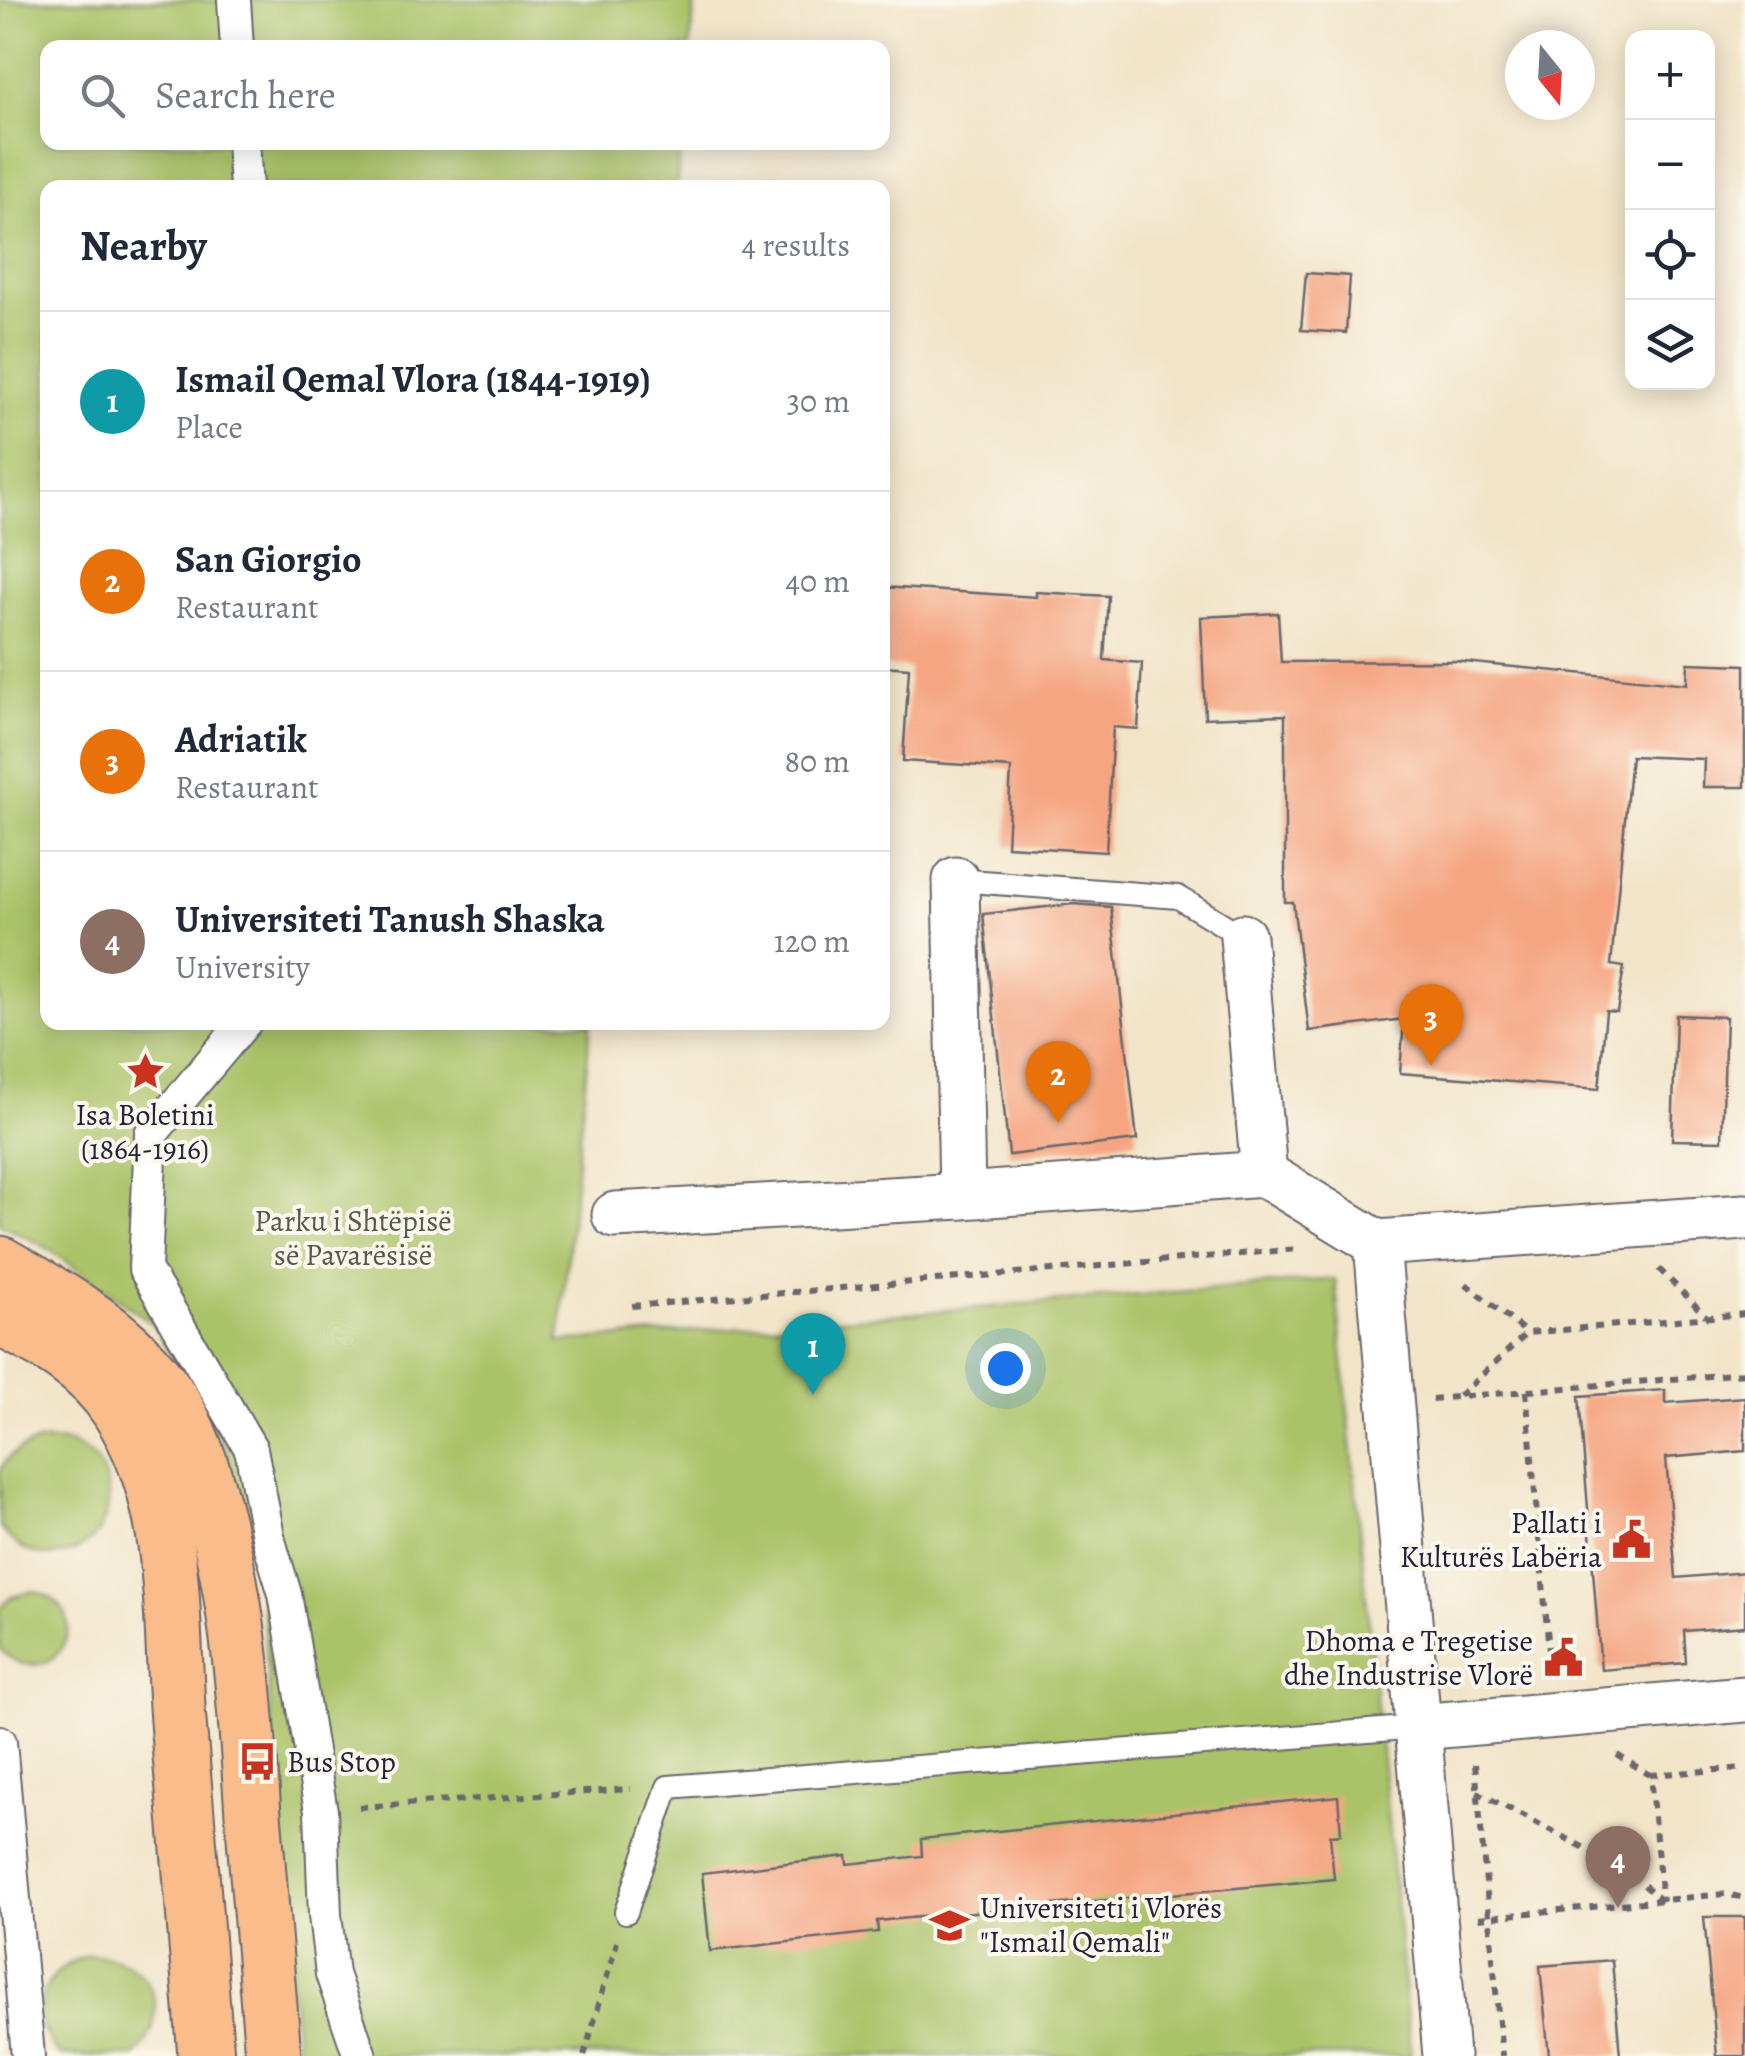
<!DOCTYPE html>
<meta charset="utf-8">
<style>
:root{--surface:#fff;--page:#f6f6f7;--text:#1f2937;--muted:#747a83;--line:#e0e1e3;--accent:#c8321e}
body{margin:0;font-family:Alegreya,serif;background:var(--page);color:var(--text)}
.controls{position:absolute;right:30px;top:30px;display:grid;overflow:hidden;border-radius:20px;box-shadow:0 5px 25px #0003}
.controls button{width:90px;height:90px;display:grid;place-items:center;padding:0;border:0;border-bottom:2px solid var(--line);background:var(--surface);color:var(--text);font:50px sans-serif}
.compass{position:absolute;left:1505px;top:30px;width:90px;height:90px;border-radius:50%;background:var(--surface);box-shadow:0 5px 25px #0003;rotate:162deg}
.you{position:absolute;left:1005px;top:1368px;width:35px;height:35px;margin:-25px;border:8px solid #fff;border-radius:50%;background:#1a73e8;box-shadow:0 0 0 15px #1a73e833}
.badge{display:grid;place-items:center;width:65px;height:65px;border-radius:50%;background:var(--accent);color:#fff;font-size:32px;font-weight:700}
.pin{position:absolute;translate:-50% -82px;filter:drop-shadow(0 2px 5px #0008)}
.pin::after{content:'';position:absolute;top:52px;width:35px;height:30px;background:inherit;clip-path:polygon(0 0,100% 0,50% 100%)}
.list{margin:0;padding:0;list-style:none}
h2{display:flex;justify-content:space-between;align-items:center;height:130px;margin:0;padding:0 40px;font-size:42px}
h2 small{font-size:32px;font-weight:400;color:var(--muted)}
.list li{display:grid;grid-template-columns:65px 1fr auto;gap:30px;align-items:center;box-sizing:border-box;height:180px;padding:0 40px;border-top:2px solid var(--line)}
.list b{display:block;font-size:38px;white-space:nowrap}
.list p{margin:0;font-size:32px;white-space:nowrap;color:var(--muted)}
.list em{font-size:32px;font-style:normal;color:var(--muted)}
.icon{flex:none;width:55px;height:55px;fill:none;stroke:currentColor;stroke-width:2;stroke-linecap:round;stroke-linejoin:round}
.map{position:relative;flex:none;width:1745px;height:2056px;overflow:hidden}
.search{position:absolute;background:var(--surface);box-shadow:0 5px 25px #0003;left:40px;top:40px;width:850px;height:110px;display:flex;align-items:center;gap:25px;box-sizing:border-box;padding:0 35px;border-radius:20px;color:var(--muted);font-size:38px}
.panel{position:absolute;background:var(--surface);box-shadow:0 5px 25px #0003;left:40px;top:180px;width:850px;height:850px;border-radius:20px}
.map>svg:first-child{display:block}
.green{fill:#aac268;stroke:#667252;stroke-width:2.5}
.building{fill:#f5a581}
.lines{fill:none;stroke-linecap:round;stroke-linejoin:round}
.service-casing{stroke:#6a666c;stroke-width:26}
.pedestrian-casing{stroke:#6a666c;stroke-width:36}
.minor-casing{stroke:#6a666c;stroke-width:49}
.primary-casing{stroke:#6a666c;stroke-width:59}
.path{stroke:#6a666c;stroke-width:6;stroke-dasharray:8 8;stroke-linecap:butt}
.service{stroke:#fff;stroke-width:22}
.pedestrian{stroke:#fff;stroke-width:32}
.minor{stroke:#fff;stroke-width:45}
.primary{stroke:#f9bc8a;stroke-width:55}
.labels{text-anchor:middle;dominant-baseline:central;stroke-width:8;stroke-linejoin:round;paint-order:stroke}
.poi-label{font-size:30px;fill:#22223b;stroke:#fbf7ec;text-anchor:end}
.park-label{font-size:30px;fill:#525a4b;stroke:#fbf7ec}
</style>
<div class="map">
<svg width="1745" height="2056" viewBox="0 0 1745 2056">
<rect width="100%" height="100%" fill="#fbf7ec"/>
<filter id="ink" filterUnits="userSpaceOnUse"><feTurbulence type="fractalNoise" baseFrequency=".01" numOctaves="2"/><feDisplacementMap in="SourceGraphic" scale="20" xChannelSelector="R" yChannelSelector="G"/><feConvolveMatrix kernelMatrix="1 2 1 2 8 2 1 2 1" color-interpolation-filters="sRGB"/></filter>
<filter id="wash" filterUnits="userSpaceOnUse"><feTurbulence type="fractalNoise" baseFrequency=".0048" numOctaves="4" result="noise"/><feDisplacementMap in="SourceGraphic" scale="40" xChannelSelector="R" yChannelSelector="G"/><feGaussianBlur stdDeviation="2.25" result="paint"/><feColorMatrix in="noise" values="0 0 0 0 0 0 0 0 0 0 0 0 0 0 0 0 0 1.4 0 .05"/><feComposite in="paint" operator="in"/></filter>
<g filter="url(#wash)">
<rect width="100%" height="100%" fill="#f1e4c8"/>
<g class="green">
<path d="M 0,0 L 695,0 L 690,47 L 48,48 L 48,142 L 681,143 L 676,187 L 48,188 L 48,1022 L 591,1023 L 559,1342 L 1335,1279 L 1411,2056 L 297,2056 L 261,1590 L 226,1448 L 153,1324 L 49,1249 L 0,1224 Z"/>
<path d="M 41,1441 C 54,1441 67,1441 79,1447 C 107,1462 116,1499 101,1527 C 83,1560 35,1565 10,1538 C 6,1534 2,1530 0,1526 C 0,1517 0,1504 0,1495 C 0,1488 0,1478 0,1472 C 5,1454 26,1446 41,1441 Z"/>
<path d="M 34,1591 C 105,1610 50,1700 1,1650 L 0,1609 L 11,1597 Z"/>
<path d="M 88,1955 C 149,1954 178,2011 135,2056 L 60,2056 C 24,2017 39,1971 88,1955 Z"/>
</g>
<g id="blocks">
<g class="building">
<path d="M 1306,273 L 1350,276 L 1346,333 L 1301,330 Z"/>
<path d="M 882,587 L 1036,597 L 1036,592 L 1108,596 L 1104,660 L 1142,663 L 1138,729 L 1113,727 L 1106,852 L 1007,846 L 1011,768 L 903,761 L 909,668 L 882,666 Z"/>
<path d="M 1278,613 L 1281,662 L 1454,661 L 1687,684 L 1688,663 L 1745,665 L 1745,787 L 1703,787 L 1704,759 L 1631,756 L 1611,965 L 1624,967 L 1617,1012 L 1606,1011 L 1599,1089 L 1400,1073 L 1404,1019 L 1309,1031 L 1293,902 L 1285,902 L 1285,715 L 1205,718 L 1201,617 Z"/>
<path d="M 1074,904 L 1111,907 L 1137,1140 L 1009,1155 L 983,914 Z"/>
<path d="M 1676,1015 L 1726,1017 L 1722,1141 L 1672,1140 Z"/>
<path d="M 1665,1390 L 1665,1403 L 1745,1397 L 1745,1451 L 1666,1458 L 1676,1578 L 1745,1572 L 1745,1626 L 1684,1631 L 1686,1663 L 1601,1670 L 1579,1396 Z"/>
<path d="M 1338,1796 L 1341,1834 L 1330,1835 L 1334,1879 L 877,1921 L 878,1932 L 710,1951 L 702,1873 L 847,1856 L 848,1864 L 922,1856 L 921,1839 Z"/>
<path d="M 1704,1917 L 1745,1917 L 1745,2056 L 1717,2056 Z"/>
<path d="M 1612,1960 L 1620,2056 L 1549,2056 L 1540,1966 Z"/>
</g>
</g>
</g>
<g filter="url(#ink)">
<use href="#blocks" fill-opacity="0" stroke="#6a666c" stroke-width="2.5"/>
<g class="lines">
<defs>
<g id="service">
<path d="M 956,880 L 1178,897 L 1243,937"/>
<path d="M 626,1912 L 668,1787 L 1418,1727"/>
</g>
<g id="pedestrian">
<path d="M 234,0 L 237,48"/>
<path d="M 243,142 L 246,188"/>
<path d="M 245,1022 L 151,1134 L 145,1269 L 251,1449 L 269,1541 L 285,1594 L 321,1811 L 325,1915 L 332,1974 L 360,2056"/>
<path d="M 0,1742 L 28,2056"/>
</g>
<g id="minor">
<path d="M 956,880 L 962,1196"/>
<path d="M 1243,937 L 1264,1174"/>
<path d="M 615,1215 L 962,1196 L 1264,1174 L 1377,1243"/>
<path d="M 1418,1727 L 1745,1699"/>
<path d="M 1446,2056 L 1377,1243 L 1745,1217"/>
</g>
<g id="primary">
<path d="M 0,1264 C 62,1300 125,1333 166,1393 C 189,1426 202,1468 212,1505 C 240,1607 246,1709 253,1814 C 259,1894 267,1975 273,2056"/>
<path d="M 0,1318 C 46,1341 91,1366 119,1410 C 179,1502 170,1616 178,1721 C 188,1833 197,1944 206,2056"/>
</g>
</defs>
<use href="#service" class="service-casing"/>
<use href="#pedestrian" class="pedestrian-casing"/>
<use href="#minor" class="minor-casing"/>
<use href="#primary" class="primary-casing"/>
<g class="path">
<path d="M 1659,1269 L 1706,1316"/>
<path d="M 1466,1284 L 1527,1333"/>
<path d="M 632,1306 L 1298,1249"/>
<path d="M 1526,1391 L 1551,1674"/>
<path d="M 1459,1396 L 1527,1333 L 1745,1314"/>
<path d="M 1432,1399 L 1745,1373"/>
<path d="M 1617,1755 L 1650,1775 L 1662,1901"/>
<path d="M 1475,1764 L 1502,2056"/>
<path d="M 1650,1775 L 1745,1768"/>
<path d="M 1477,1792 L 1627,1870 L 1662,1901"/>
<path d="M 359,1807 L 631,1789"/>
<path d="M 1478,1918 L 1725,1894 L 1745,1898"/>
<path d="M 584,2056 L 617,1942"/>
</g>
<use href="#service" class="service"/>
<use href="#pedestrian" class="pedestrian"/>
<use href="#minor" class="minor"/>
<use href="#primary" class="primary"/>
</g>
</g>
<defs>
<symbol id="sight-bare" viewBox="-9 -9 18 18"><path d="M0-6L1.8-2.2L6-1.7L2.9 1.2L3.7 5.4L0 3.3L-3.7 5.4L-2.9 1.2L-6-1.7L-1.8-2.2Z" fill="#c8321e" stroke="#fbf7ec" stroke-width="2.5" paint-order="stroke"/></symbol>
<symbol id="civic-bare" viewBox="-9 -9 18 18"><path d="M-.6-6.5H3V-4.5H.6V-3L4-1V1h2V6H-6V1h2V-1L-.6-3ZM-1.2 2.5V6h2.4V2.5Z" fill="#c8321e" stroke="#fbf7ec" stroke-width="2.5" paint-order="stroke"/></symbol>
<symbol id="bus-bare" viewBox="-9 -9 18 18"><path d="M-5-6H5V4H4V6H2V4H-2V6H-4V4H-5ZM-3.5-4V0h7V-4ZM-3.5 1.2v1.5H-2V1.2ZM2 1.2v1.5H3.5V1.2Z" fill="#c8321e" stroke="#fbf7ec" stroke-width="2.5" paint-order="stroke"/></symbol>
<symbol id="university-bare" viewBox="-9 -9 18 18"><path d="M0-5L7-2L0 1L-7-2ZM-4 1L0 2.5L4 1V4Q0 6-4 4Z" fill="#c8321e" stroke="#fbf7ec" stroke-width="2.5" paint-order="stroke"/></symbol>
</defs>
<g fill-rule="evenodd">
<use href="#sight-bare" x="118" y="1044" width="55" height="55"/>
<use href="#civic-bare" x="1604" y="1512" width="55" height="55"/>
<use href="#civic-bare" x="1536" y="1630" width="55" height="55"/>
<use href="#bus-bare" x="230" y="1734" width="55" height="55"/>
<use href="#university-bare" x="922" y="1898" width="55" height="55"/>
</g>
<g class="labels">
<g class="poi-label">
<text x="145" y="1115" text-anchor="middle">Isa Boletini<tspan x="145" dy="34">(1864-1916)</tspan></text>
<text x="1602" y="1523">Pallati i<tspan x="1602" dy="34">Kulturës Labëria</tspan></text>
<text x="1533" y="1641">Dhoma e Tregetise<tspan x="1533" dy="34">dhe Industrise Vlorë</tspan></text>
<text x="287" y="1762" text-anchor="start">Bus Stop</text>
<text x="980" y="1908" text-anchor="start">Universiteti i Vlorës<tspan x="980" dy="34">"Ismail Qemali"</tspan></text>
</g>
<g class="park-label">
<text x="353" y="1221">Parku i Shtëpisë<tspan x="353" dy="34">së Pavarësisë</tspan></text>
</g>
</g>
</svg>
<div class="controls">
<button>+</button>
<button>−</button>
<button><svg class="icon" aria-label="locate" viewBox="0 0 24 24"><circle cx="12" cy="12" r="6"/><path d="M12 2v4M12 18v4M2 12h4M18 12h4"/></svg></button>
<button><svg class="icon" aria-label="layers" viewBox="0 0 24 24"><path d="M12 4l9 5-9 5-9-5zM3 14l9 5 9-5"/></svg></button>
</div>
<svg class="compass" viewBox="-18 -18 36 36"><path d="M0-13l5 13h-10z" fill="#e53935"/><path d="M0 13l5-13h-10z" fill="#747a83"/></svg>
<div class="you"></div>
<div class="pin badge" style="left:813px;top:1395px;background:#0f9aa8">1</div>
<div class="pin badge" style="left:1058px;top:1123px;background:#e8710a">2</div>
<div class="pin badge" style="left:1431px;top:1066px;background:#e8710a">3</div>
<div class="pin badge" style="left:1618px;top:1908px;background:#8d6e63">4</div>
<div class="search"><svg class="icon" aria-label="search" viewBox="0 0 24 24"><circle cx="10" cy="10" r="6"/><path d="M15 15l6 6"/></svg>Search here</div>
<section class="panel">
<h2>Nearby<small>4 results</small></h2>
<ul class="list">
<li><span class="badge" style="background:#0f9aa8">1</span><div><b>Ismail Qemal Vlora (1844-1919)</b><p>Place</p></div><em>30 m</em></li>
<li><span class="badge" style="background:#e8710a">2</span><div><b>San Giorgio</b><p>Restaurant</p></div><em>40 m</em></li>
<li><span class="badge" style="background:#e8710a">3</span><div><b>Adriatik</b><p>Restaurant</p></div><em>80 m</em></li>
<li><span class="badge" style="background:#8d6e63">4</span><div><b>Universiteti Tanush Shaska</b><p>University</p></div><em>120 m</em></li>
</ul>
</section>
</div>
